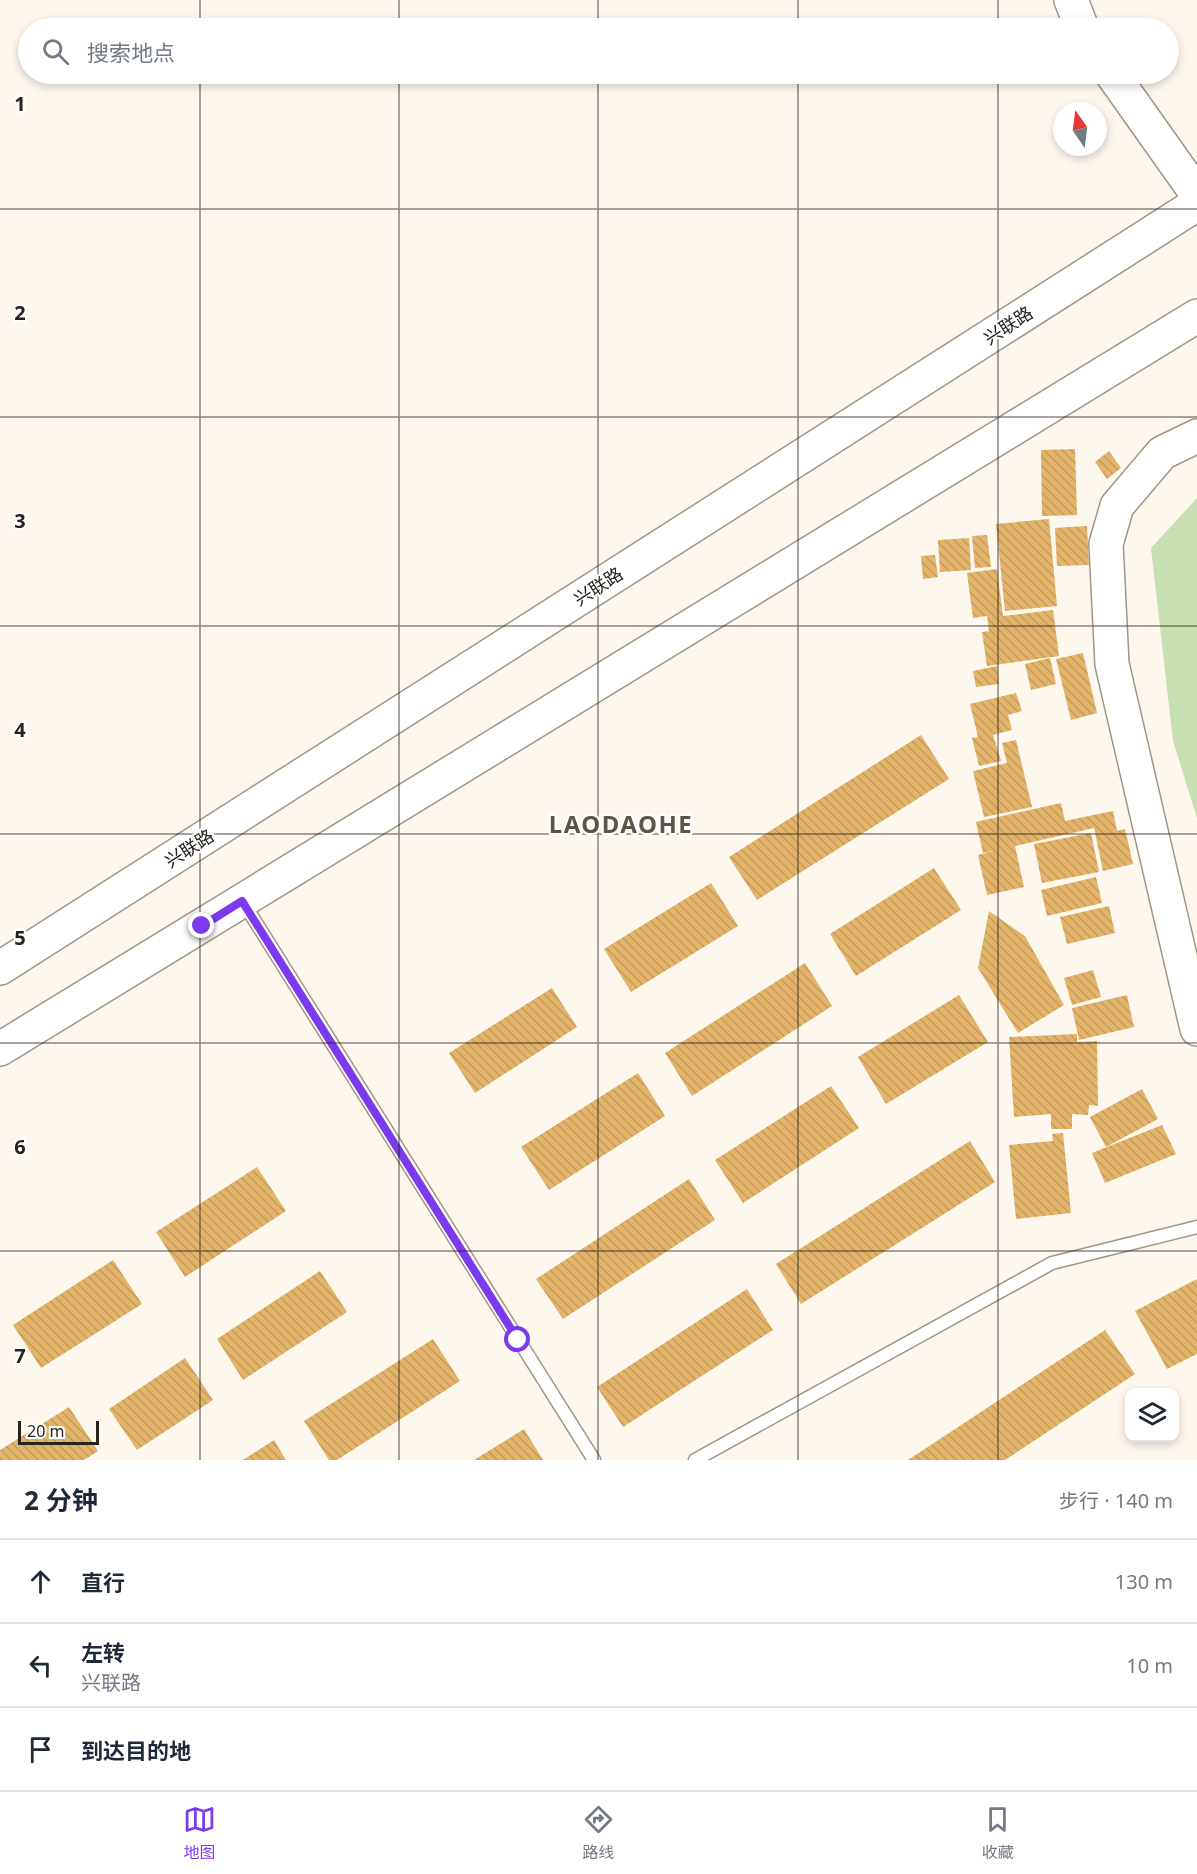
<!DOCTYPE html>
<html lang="zh">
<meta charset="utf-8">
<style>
:root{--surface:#fff;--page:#f6f6f7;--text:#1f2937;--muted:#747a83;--line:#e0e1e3;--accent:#7c3aed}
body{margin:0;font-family:"Noto Sans","Noto Sans SC",sans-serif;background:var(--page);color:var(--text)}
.controls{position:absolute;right:18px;bottom:18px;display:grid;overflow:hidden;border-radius:12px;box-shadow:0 3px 9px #0003}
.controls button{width:54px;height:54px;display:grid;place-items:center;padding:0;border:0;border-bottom:2px solid var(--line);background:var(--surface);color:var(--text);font:30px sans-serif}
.compass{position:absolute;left:1053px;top:102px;width:54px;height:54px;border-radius:50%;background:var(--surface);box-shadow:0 3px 9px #0003;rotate:346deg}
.scale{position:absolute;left:18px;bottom:15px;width:81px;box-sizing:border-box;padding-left:6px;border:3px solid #26231d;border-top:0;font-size:16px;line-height:21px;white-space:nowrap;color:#26231d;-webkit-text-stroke:4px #fff;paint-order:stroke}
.stop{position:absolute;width:18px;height:18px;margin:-14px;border:4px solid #7c3aed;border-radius:50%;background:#fff}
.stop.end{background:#7c3aed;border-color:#fff;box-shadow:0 2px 6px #0008}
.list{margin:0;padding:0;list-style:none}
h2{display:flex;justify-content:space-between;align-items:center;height:78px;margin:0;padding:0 24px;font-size:26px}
h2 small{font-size:20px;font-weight:400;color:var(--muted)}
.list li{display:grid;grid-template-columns:39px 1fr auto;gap:18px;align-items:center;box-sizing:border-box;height:84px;padding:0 24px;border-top:2px solid var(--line)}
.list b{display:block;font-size:22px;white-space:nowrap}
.list p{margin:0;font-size:20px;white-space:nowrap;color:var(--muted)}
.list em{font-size:20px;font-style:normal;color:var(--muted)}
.icon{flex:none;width:33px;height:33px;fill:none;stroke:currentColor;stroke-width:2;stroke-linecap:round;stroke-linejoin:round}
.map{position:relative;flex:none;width:1197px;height:1460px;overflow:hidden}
.search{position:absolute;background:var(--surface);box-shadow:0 3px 9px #0003;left:18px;right:18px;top:18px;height:66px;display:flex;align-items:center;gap:15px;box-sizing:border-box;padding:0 21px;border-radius:33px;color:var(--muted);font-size:22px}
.sheet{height:330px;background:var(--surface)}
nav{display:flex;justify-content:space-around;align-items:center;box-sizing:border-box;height:84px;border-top:2px solid var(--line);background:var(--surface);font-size:16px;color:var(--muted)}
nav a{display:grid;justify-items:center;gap:3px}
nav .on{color:var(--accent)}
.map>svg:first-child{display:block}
.garden{fill:#c8dfb1}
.building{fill:url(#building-back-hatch)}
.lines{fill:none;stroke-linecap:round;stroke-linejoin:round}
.lane-casing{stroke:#a09688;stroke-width:15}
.secondary-casing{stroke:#a09688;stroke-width:36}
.lane{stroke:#fff;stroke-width:12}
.secondary{stroke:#fff;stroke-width:33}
.route{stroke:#7c3aed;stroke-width:8}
.grid{fill:none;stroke:#26231d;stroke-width:1.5;stroke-opacity:0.55}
.labels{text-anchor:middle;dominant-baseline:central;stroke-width:4.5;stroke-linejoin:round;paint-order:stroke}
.street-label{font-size:18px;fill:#26231d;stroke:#fff}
.district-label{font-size:24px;font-weight:bold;letter-spacing:1.5px;fill:#5c5446;stroke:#fff}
.grid-label{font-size:20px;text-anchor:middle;font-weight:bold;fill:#26231d;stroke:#fff;stroke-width:4.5;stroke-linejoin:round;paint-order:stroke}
</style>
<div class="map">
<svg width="1197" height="1460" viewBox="0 0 1197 1460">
<defs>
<pattern id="building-back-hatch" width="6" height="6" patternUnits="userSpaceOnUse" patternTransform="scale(1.5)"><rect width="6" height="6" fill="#e4b46b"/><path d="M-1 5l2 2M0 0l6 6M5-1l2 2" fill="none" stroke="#c39a5c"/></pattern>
</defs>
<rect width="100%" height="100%" fill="#fdf7ee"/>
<path class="garden" d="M 1197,498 L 1197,818 L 1173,741 L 1151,548 Z"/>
<g class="building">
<path d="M 1075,449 L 1077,515 L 1042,516 L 1041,450 Z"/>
<path d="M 1109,451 L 1121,468 L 1107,479 L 1095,462 Z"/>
<path d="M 1049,519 L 1057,606 L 1005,611 L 996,524 Z"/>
<path d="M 1087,526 L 1089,565 L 1057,566 L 1055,528 Z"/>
<path d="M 987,535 L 991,567 L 975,568 L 972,536 Z"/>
<path d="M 969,538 L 971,570 L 940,572 L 938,540 Z"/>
<path d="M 935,555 L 938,577 L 923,579 L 921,556 Z"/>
<path d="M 997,569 L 1003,616 L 1053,610 L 1059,656 L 987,666 L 982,632 L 989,631 L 987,616 L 973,618 L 967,573 Z"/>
<path d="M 1083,653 L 1097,713 L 1071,720 L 1056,659 Z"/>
<path d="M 1050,658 L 1056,684 L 1031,690 L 1025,664 Z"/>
<path d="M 997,666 L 999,684 L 976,687 L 973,671 Z"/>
<path d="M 1016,693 L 1022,711 L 1008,715 L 1012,730 L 993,735 L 1001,761 L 979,766 L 972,738 L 978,737 L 970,704 Z"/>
<path d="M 921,735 L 949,779 L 757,900 L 729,857 Z"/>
<path d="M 1016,740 L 1032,807 L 984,817 L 973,771 L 1007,763 L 1002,743 Z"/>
<path d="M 1061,803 L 1065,821 L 1113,811 L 1117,831 L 1125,829 L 1133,864 L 1103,871 L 1094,828 L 1015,846 L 1024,887 L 987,895 L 978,855 L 993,851 L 983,853 L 976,822 Z"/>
<path d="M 1091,833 L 1099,872 L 1042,883 L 1034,844 Z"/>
<path d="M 934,868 L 961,910 L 856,976 L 830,934 Z"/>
<path d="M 1096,877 L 1102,903 L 1047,916 L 1041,890 Z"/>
<path d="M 711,883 L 738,926 L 631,992 L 604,949 Z"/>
<path d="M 1109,906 L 1115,933 L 1067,944 L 1060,917 Z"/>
<path d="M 989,911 L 1025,936 L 1064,1005 L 1018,1033 L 978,968 Z"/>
<path d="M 805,963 L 832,1006 L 692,1096 L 665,1053 Z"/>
<path d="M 1093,970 L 1101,997 L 1072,1005 L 1064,978 Z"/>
<path d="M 552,988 L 577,1027 L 475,1093 L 449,1053 Z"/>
<path d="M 959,995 L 988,1042 L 886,1104 L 858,1057 Z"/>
<path d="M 1127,995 L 1134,1027 L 1079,1040 L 1072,1008 Z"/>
<path d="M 1077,1034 L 1077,1042 L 1097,1041 L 1098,1106 L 1089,1105 L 1088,1115 L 1072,1114 L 1072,1129 L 1051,1129 L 1051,1114 L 1014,1117 L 1009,1037 Z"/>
<path d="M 638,1073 L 665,1116 L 549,1190 L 521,1147 Z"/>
<path d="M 831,1086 L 859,1128 L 743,1203 L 715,1160 Z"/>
<path d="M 1142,1089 L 1158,1119 L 1106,1147 L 1090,1117 Z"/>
<path d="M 1162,1125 L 1176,1154 L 1105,1183 L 1092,1153 Z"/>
<path d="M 1063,1133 L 1071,1213 L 1016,1219 L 1009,1145 L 1053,1141 L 1052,1134 Z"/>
<path d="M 970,1141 L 995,1182 L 801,1304 L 776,1264 Z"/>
<path d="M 257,1167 L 286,1211 L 185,1277 L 156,1232 Z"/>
<path d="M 689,1179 L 715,1220 L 563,1319 L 536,1279 Z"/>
<path d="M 113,1260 L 142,1304 L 41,1368 L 13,1325 Z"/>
<path d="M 320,1271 L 347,1312 L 243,1380 L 217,1339 Z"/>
<path d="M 1197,1279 L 1197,1354 L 1167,1369 L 1135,1311 Z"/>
<path d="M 747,1289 L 773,1330 L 623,1427 L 597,1387 Z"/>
<path d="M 1105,1330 L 1135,1374 L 1005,1460 L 908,1460 Z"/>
<path d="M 433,1339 L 460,1381 L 337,1460 L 329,1460 L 304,1421 Z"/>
<path d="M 185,1358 L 213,1400 L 137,1450 L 109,1409 Z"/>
<path d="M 69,1407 L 98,1451 L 84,1460 L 0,1460 L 0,1450 Z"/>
<path d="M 524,1429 L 543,1460 L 474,1460 Z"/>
<path d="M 274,1440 L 286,1460 L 243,1460 Z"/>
</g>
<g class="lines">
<defs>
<g id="lane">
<path d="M 243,902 L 594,1460"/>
<path d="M 695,1460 L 1052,1263 L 1197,1227"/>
</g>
<g id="secondary">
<path d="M 1071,0 L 1082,28"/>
<path d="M 1112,74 L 1197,194"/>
<path d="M 1197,436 L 1162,453 L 1117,506 L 1106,544 L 1112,664 L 1197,1029"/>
<path d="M 0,968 L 1197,204"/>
<path d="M 0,1049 L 1197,316"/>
</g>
</defs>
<use href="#lane" class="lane-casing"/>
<use href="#secondary" class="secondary-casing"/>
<use href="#lane" class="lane"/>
<use href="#secondary" class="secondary"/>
</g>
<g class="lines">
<path class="route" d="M 202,926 L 242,901 L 518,1340"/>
</g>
<path class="grid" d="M 200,0 L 200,28M 399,0 L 399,28M 598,0 L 598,28M 798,0 L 798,28M 998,0 L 998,28M 200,74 L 200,1460M 399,74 L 399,1460M 598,74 L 598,1460M 798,74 L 798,1460M 998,74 L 998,1460M 0,209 L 1197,209M 0,417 L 1197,417M 0,626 L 1197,626M 0,834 L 1197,834M 0,1043 L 1197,1043M 0,1251 L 1197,1251"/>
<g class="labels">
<g class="street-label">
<text transform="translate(1008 325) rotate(-33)">兴联路</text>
<text transform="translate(598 586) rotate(-33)">兴联路</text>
<text transform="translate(189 848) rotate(-33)">兴联路</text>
</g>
<g class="district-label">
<text x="621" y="823">LAODAOHE</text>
</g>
</g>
<g class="grid-label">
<text x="20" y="111">1</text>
<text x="20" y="320">2</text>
<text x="20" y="528">3</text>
<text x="20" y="737">4</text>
<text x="20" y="945">5</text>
<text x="20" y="1154">6</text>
<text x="20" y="1363">7</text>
</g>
</svg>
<div class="controls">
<button><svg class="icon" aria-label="layers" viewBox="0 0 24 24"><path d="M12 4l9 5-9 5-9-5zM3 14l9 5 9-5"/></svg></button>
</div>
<svg class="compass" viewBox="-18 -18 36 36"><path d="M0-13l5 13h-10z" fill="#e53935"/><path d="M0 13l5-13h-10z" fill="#747a83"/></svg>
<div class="scale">20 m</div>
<div class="stop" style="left:518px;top:1340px"></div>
<div class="stop end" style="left:202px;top:926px"></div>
<div class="search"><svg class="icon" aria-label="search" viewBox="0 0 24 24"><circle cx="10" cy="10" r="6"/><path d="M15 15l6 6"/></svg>搜索地点</div>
</div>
<section class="sheet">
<h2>2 分钟<small>步行 · 140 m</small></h2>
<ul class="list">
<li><svg class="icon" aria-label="ahead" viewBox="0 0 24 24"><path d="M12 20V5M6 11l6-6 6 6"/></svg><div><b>直行</b></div><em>130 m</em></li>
<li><svg class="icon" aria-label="left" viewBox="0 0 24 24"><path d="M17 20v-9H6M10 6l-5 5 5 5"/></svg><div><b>左转</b><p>兴联路</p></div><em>10 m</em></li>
<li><svg class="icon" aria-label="arrive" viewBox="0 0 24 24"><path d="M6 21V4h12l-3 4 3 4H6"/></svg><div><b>到达目的地</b></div></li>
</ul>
</section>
<nav>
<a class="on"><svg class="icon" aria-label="map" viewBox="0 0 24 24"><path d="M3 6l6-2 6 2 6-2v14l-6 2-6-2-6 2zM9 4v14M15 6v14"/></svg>地图</a>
<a><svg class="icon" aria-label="directions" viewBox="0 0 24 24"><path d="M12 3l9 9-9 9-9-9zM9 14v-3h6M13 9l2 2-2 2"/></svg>路线</a>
<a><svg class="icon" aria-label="saved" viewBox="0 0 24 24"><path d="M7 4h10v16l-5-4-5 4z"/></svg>收藏</a>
</nav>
